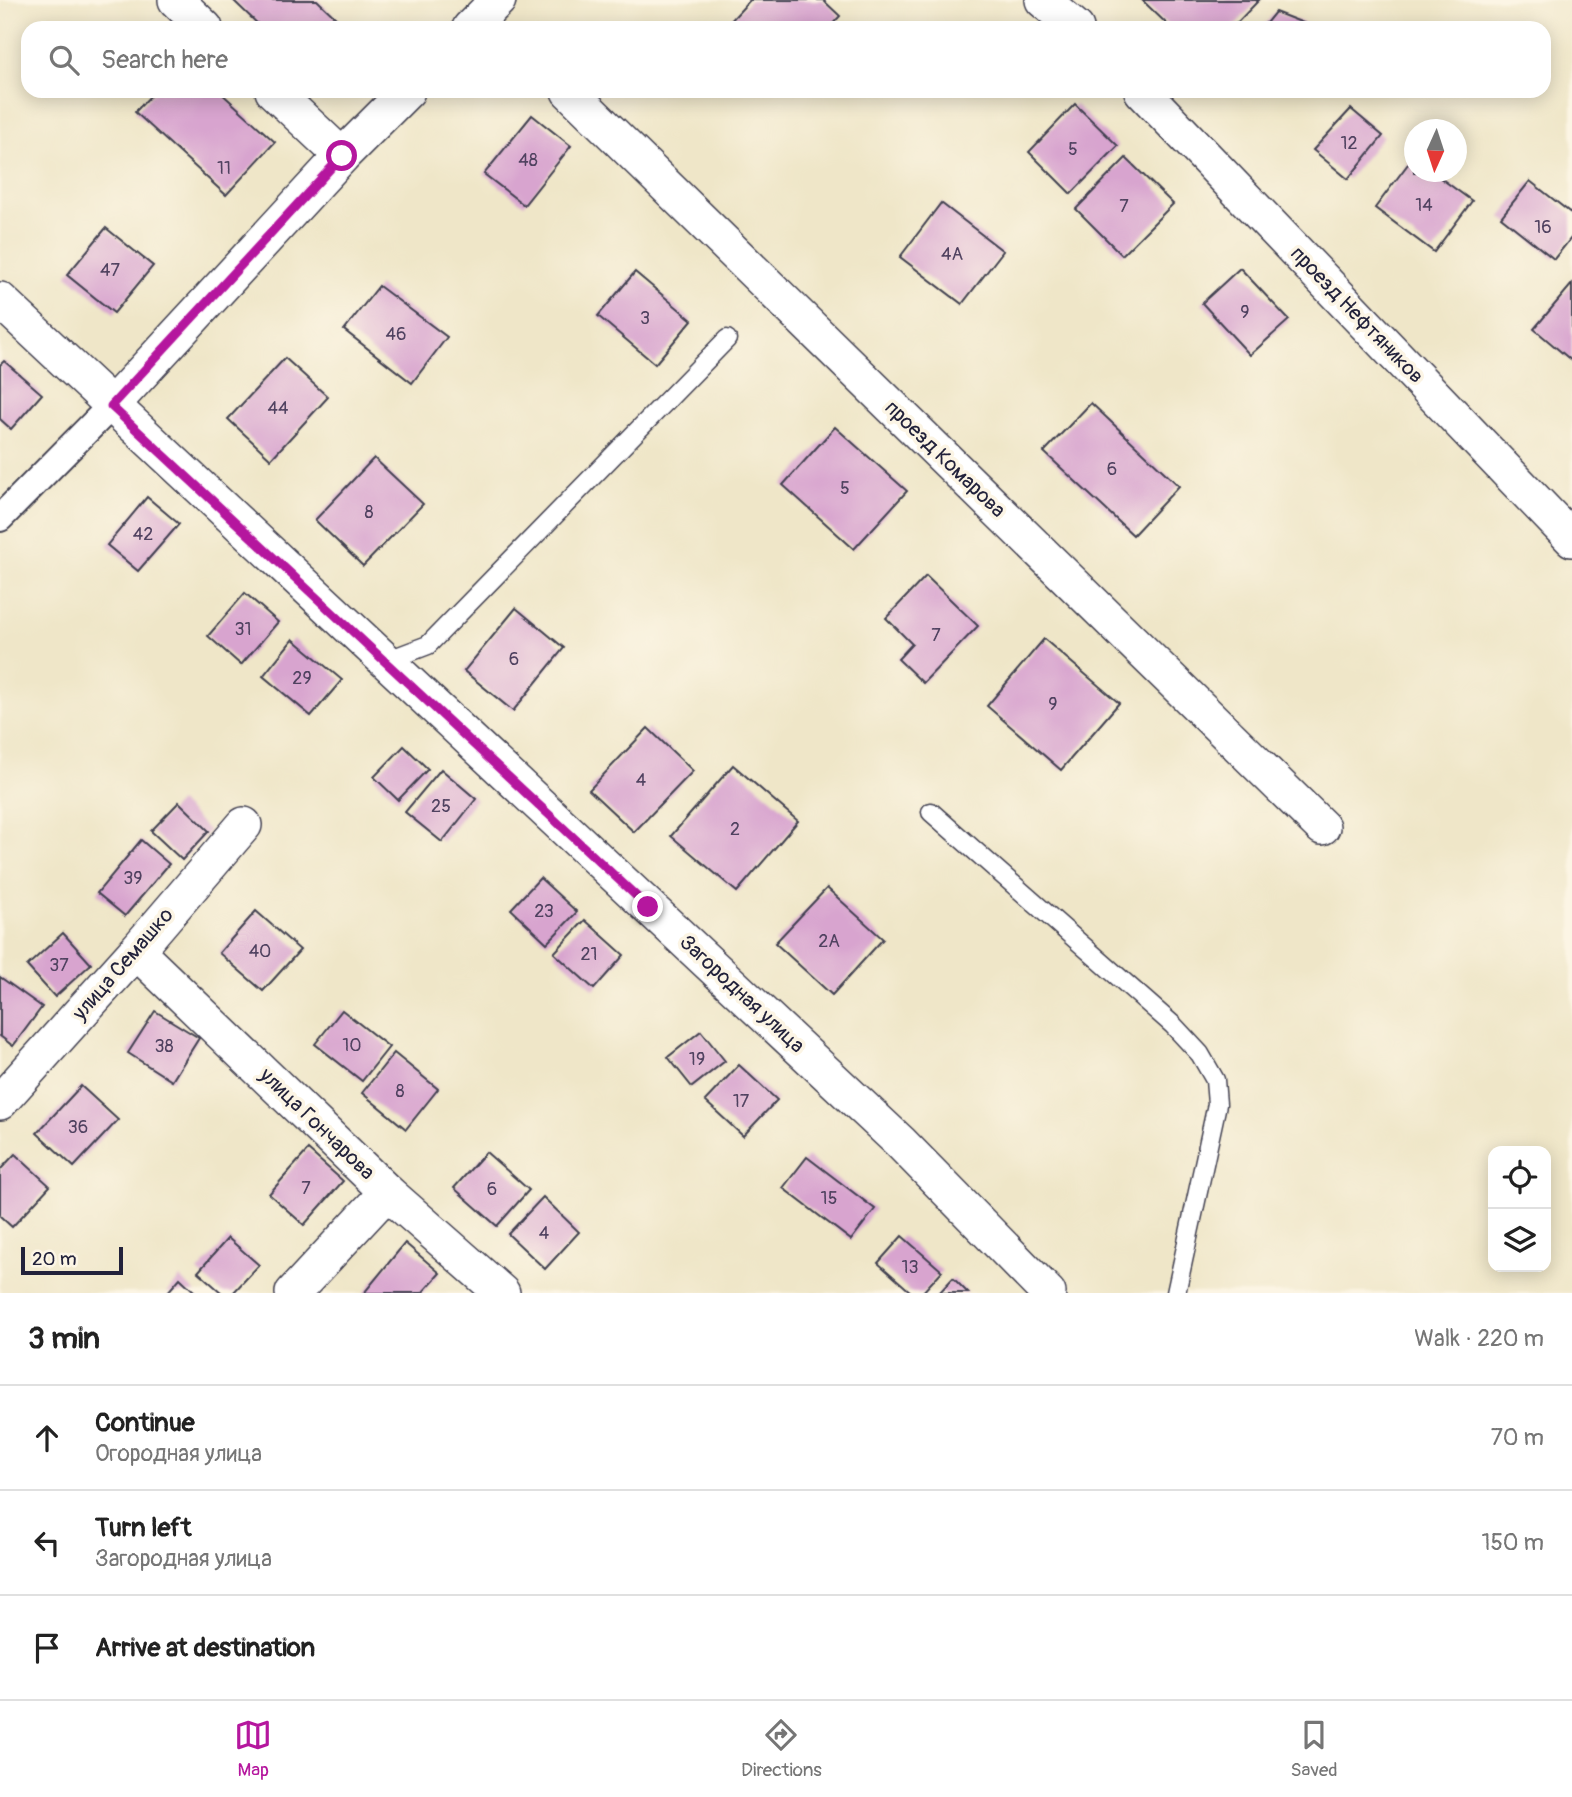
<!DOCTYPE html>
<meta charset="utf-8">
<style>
:root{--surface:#fff;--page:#f2f2f2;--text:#222;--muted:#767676;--line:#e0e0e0;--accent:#b5179e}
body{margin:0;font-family:Pangolin,sans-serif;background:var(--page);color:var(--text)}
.controls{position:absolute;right:21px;bottom:21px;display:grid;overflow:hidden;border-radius:14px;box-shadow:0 4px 18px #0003}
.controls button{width:63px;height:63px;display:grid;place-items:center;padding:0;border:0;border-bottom:2px solid var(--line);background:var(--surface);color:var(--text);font:35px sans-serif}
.compass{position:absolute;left:1404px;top:119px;width:63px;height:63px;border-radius:50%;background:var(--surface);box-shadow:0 4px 18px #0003;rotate:183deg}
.scale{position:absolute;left:21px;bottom:18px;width:102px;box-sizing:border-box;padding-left:7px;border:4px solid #22223b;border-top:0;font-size:19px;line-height:24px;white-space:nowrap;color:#22223b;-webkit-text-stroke:5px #fcf5e5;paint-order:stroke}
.stop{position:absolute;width:21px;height:21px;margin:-16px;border:5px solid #b5179e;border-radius:50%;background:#fff}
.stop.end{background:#b5179e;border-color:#fff;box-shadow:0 2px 7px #0008}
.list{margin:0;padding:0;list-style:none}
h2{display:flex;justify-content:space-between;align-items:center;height:91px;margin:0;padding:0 28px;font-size:30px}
h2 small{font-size:23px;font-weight:400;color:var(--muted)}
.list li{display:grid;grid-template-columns:46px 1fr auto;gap:21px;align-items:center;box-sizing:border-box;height:105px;padding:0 28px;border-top:2px solid var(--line)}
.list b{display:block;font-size:26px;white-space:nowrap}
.list p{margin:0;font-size:23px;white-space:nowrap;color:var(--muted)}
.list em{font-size:23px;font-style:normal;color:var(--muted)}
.icon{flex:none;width:38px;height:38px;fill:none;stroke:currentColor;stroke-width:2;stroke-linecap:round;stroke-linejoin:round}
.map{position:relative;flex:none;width:1572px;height:1293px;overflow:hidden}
.search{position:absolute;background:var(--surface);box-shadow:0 4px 18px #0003;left:21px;right:21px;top:21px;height:77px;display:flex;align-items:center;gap:18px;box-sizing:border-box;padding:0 24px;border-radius:21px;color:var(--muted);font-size:26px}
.sheet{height:406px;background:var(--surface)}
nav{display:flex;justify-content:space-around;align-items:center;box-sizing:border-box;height:98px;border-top:2px solid var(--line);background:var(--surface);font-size:19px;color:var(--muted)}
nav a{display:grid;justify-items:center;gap:4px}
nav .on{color:var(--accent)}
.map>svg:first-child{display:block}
.building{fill:#d8a4cf}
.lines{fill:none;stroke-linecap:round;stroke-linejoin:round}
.service-casing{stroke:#413f50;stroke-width:21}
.pedestrian-casing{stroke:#413f50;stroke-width:30}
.minor-casing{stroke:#413f50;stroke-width:38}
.service{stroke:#fff;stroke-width:18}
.pedestrian{stroke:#fff;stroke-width:26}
.minor{stroke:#fff;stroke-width:35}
.route{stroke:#b5179e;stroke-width:9}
.labels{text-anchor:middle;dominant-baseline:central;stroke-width:7;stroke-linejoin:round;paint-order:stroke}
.number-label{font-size:18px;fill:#504260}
.street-label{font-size:21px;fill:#22223b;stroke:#fcf5e5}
</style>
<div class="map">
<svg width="1572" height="1293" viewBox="0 0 1572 1293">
<rect width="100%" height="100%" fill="#fcf5e5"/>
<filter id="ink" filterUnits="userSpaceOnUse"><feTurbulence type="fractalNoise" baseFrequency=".0143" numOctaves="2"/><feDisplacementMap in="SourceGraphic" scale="14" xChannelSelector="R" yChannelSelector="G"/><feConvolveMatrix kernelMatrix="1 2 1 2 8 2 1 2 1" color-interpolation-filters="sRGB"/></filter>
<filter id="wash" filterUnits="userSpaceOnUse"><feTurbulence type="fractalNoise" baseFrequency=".00686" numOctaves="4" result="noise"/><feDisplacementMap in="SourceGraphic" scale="28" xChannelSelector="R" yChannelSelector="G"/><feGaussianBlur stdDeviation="1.57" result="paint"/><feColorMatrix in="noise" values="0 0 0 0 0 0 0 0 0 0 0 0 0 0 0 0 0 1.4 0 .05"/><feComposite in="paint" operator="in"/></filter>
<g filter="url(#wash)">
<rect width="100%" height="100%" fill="#efe6c8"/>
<g id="blocks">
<g class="building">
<path d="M 233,0 L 317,0 L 339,21 L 332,28 L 262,28 Z"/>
<path d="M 750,0 L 823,0 L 840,16 L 829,28 L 732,28 L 728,24 Z"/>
<path d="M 1142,0 L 1259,0 L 1232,28 L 1171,28 Z"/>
<path d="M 1275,12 L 1316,28 L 1262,28 Z"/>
<path d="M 155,91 L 219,91 L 275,142 L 226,195 L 135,112 Z"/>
<path d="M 1075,104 L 1118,146 L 1071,194 L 1029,152 Z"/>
<path d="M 1351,109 L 1383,136 L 1348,179 L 1313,150 Z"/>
<path d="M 532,115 L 571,146 L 524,205 L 484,174 Z"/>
<path d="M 1414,156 L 1414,172 L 1432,172 L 1472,201 L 1434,252 L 1375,208 Z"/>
<path d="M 1126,158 L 1173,204 L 1122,255 L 1076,209 Z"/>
<path d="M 1530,181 L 1572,214 L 1572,237 L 1554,259 L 1501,217 Z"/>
<path d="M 941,203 L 1003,251 L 962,304 L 900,257 Z"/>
<path d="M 106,228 L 153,266 L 114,313 L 67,275 Z"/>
<path d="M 1240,268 L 1289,320 L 1250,355 L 1202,303 Z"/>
<path d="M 635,272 L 692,320 L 655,364 L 598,316 Z"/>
<path d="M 1572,284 L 1572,361 L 1534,329 Z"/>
<path d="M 379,286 L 447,337 L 412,383 L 344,330 Z"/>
<path d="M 285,358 L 328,397 L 271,459 L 228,419 Z"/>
<path d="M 4,361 L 42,394 L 11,429 L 0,419 L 0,365 Z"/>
<path d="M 1091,403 L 1179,486 L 1133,535 L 1044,452 Z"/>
<path d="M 835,427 L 907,491 L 854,549 L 783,485 Z"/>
<path d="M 374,458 L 423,504 L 363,566 L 315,520 Z"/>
<path d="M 147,497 L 179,524 L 138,571 L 107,545 Z"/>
<path d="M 926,576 L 978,626 L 923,683 L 898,659 L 912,644 L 886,618 Z"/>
<path d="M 245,593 L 278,622 L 241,665 L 208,636 Z"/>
<path d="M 516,608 L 564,648 L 513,711 L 464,671 Z"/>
<path d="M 293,639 L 342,680 L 311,716 L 263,676 Z"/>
<path d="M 1044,639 L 1119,703 L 1061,770 L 987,706 Z"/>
<path d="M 648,728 L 693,771 L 634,832 L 589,790 Z"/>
<path d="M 404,746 L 428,769 L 398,800 L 374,777 Z"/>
<path d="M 733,765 L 798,821 L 737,892 L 671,836 Z"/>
<path d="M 441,769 L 476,799 L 442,842 L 405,812 Z"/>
<path d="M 179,802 L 209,831 L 182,860 L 151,831 Z"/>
<path d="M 141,840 L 169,864 L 125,916 L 97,893 Z"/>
<path d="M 540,878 L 577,912 L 547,943 L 511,909 Z"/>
<path d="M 827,888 L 883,939 L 832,995 L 775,943 Z"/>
<path d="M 256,911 L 300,950 L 263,991 L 219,953 Z"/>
<path d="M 585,920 L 624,955 L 594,989 L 554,953 Z"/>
<path d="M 63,933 L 91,964 L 55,997 L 27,966 Z"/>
<path d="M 0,977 L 42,1007 L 13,1046 L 0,1036 Z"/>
<path d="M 342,1010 L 389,1047 L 362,1081 L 315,1044 Z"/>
<path d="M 155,1011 L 199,1038 L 172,1081 L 128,1053 Z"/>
<path d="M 701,1031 L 725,1061 L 692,1087 L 668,1057 Z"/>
<path d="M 394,1053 L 438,1089 L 406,1129 L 362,1093 Z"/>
<path d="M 739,1065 L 777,1100 L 743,1136 L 705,1101 Z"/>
<path d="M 81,1086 L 118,1120 L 74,1167 L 37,1133 Z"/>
<path d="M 308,1150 L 343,1181 L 304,1225 L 269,1194 Z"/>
<path d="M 486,1152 L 529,1190 L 497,1226 L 454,1188 Z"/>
<path d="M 15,1154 L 50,1186 L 12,1227 L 0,1216 L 0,1170 Z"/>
<path d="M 807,1157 L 875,1209 L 851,1240 L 783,1188 Z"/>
<path d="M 543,1197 L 579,1232 L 545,1269 L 508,1234 Z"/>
<path d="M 902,1236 L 942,1271 L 922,1293 L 912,1293 L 878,1263 Z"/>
<path d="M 228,1238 L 259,1265 L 233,1293 L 222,1293 L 198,1272 Z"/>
<path d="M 405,1243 L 440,1273 L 422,1293 L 364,1293 Z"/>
<path d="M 180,1278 L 196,1293 L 167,1293 Z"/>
<path d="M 953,1278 L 968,1293 L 939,1293 Z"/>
</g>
</g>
</g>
<g filter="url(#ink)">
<use href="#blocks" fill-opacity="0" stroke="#413f50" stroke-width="2"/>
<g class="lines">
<defs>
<g id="service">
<path d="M 386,661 L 428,645 L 727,339"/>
<path d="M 931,812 L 1173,1025 L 1200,1054 L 1215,1080 L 1217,1104 L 1176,1293"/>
</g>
<path id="pedestrian" d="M 0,518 L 111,406"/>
<g id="minor">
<path d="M 176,0 L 205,28"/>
<path d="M 1043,0 L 1076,28"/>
<path d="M 470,28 L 498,0"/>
<path d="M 273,91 L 342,156"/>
<path d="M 569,91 L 1322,827"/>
<path d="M 1142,91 L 1572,539"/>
<path d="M 0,300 L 900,1142 L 1048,1293"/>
<path d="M 111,406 L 342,156 L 407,91"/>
<path d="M 136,951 L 387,1192 L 502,1293"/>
<path d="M 0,1102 L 136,951 L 244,825"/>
<path d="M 293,1293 L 387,1192"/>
</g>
</defs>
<use href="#service" class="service-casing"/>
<use href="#pedestrian" class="pedestrian-casing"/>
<use href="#minor" class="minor-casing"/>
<use href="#service" class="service"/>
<use href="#pedestrian" class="pedestrian"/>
<use href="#minor" class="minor"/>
</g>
</g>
<g class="lines" filter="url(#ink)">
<path class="route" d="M 342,156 L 111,406 L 648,907"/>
</g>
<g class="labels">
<g class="number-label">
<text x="1349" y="143">12</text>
<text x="1073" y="149">5</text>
<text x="528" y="160">48</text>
<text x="224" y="168">11</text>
<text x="1424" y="205">14</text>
<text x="1124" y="206">7</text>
<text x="1543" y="227">16</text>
<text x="952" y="254">4А</text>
<text x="110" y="270">47</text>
<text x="1245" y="312">9</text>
<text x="645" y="318">3</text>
<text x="396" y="334">46</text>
<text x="278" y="408">44</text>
<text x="1112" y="469">6</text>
<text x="845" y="488">5</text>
<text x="369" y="512">8</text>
<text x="143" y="534">42</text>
<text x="243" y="629">31</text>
<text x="936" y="635">7</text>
<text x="514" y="659">6</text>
<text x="302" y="678">29</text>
<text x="1053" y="704">9</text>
<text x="641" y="780">4</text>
<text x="441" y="806">25</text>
<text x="735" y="829">2</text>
<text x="133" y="878">39</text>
<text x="544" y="911">23</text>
<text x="829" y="941">2А</text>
<text x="260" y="951">40</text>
<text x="589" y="954">21</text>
<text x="59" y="965">37</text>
<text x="352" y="1045">10</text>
<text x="164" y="1046">38</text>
<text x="697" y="1059">19</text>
<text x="400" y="1091">8</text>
<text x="741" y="1101">17</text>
<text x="78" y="1127">36</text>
<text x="306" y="1188">7</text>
<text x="492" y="1189">6</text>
<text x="829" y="1198">15</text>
<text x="544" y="1233">4</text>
<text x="910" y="1267">13</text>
</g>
<g class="street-label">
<text transform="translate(1357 315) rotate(46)">проезд Нефтяников</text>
<text transform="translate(945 459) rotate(44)">проезд Комарова</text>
<text transform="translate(123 964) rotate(-49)">улица Семашко</text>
<text transform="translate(742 994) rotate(43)">Загородная улица</text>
<text transform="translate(317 1124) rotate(44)">улица Гончарова</text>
</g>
</g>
</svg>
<div class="controls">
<button><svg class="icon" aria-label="locate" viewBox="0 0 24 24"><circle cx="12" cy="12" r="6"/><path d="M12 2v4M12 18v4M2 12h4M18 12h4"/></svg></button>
<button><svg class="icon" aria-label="layers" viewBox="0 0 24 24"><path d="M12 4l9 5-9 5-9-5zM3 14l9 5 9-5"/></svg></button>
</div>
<svg class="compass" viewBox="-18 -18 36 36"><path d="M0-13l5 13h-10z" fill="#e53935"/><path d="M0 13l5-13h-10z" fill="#767676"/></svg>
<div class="scale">20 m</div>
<div class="stop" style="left:342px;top:156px"></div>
<div class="stop end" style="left:648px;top:907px"></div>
<div class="search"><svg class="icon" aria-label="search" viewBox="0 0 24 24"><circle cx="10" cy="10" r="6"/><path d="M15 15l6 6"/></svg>Search here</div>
</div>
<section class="sheet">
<h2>3 min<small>Walk · 220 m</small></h2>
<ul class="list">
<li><svg class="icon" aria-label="ahead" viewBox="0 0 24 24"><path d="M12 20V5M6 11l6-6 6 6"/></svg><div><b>Continue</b><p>Огородная улица</p></div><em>70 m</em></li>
<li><svg class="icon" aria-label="left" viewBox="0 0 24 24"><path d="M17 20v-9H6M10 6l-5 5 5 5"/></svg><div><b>Turn left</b><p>Загородная улица</p></div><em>150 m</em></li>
<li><svg class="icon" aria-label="arrive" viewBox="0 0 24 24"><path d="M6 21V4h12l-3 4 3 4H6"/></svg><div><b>Arrive at destination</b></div></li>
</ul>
</section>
<nav>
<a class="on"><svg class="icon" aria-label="map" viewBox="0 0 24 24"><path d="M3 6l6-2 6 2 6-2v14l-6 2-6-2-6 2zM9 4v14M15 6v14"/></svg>Map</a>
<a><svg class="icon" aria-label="directions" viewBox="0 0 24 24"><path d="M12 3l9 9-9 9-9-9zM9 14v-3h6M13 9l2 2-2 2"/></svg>Directions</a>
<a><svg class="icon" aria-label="saved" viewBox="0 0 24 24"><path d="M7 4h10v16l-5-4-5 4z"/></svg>Saved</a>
</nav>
